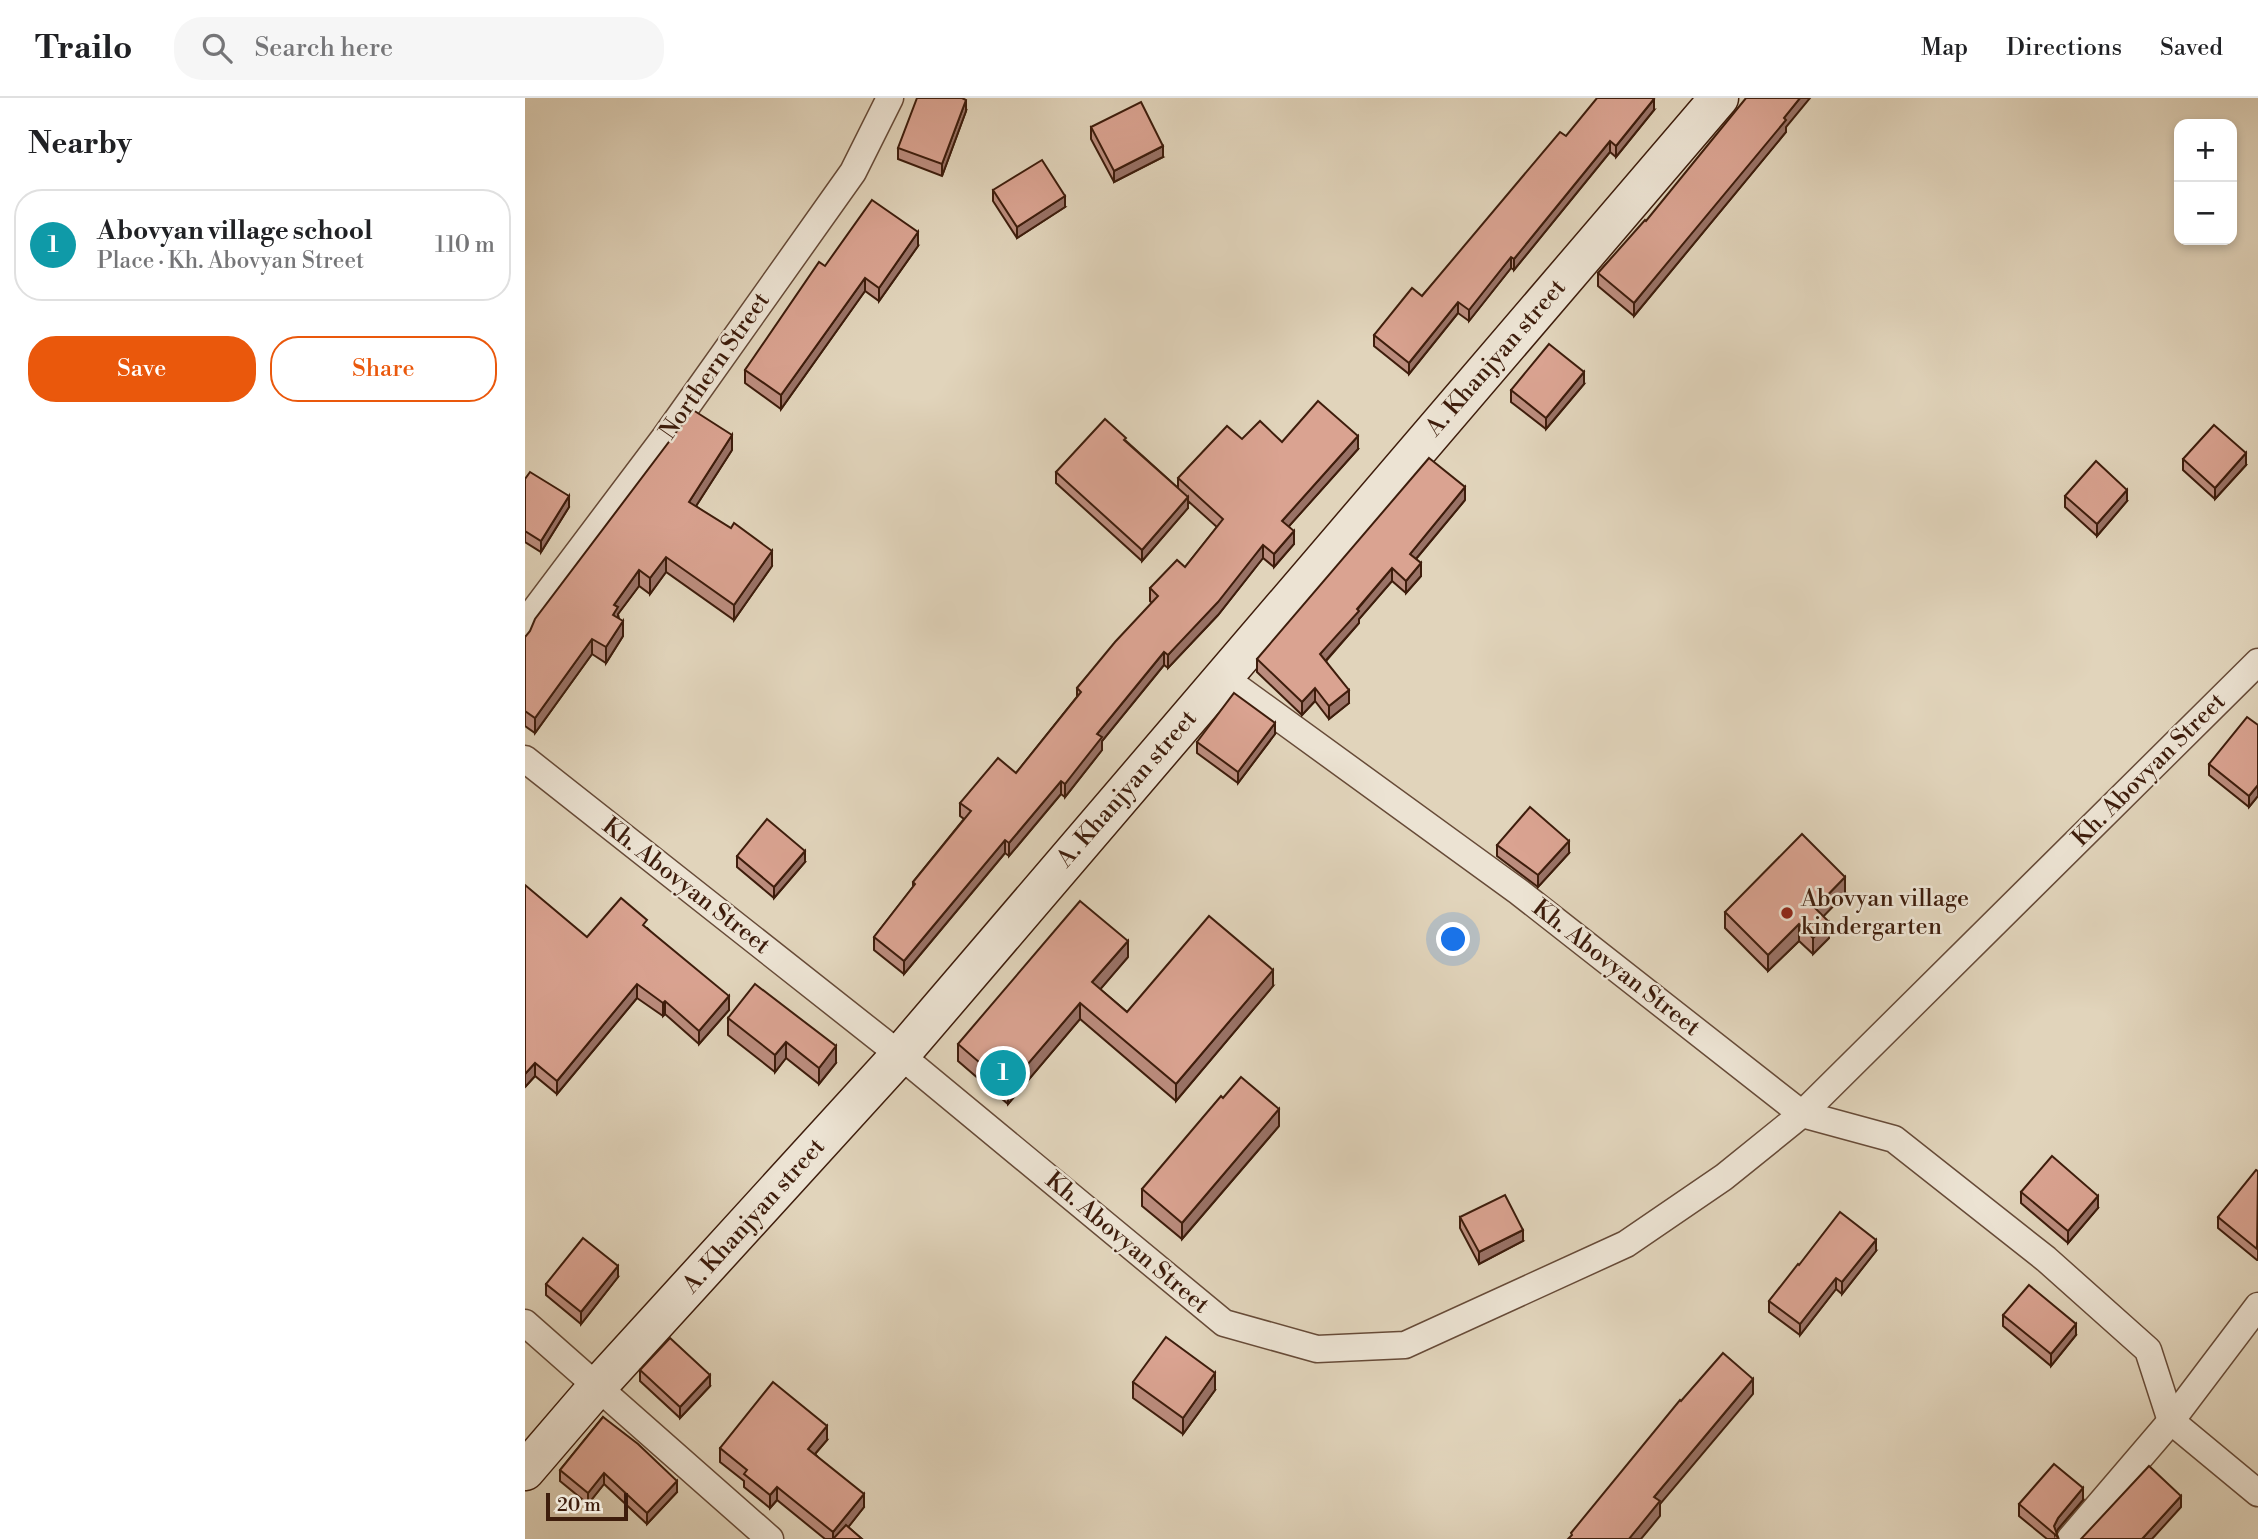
<!DOCTYPE html>
<meta charset="utf-8">
<style>
:root{--surface:#fff;--page:#f6f6f6;--text:#202124;--muted:#757577;--line:#e0e0e0;--accent:#ea580c}
body{margin:0;font-family:"Libre Bodoni",serif;background:var(--page);color:var(--text)}
.controls{position:absolute;right:21px;top:21px;display:grid;overflow:hidden;border-radius:14px;box-shadow:0 4px 10px #0003}
.controls button{width:63px;height:63px;display:grid;place-items:center;padding:0;border:0;border-bottom:2px solid var(--line);background:var(--surface);color:var(--text);font:35px sans-serif}
.scale{position:absolute;left:21px;bottom:18px;width:82px;box-sizing:border-box;padding-left:7px;border:4px solid #3e1d0c;border-top:0;font-size:19px;line-height:24px;white-space:nowrap;color:#3e1d0c;-webkit-text-stroke:5px #ece3d3;paint-order:stroke}
.you{position:absolute;left:929px;top:842px;width:24px;height:24px;margin:-18px;border:5px solid #fff;border-radius:50%;background:#1a73e8;box-shadow:0 0 0 10px #1a73e833}
.badge{display:grid;place-items:center;width:46px;height:46px;border-radius:50%;background:var(--accent);color:#fff;font-size:23px;font-weight:700}
.pin{position:absolute;translate:-50% -50%;border:4px solid #fff;box-shadow:0 2px 7px #0006}
.list{margin:0;padding:0;list-style:none}
h2{display:flex;justify-content:space-between;align-items:center;height:91px;margin:0;padding:0 28px;font-size:30px}
h2 small{font-size:23px;font-weight:400;color:var(--muted)}
.list li{display:grid;grid-template-columns:46px 1fr auto;gap:21px;align-items:center;box-sizing:border-box;height:112px;margin:0 14px 14px;padding:0 14px;border:2px solid var(--line);border-radius:28px}
.list b{display:block;font-size:26px;white-space:nowrap}
.list p{margin:0;font-size:23px;white-space:nowrap;color:var(--muted)}
.list em{font-size:23px;font-style:normal;color:var(--muted)}
.actions{display:flex;gap:14px;padding:21px 28px}
.actions a{flex:1;padding:16px 0;border:2px solid var(--accent);border-radius:28px;text-align:center;font-size:24px;color:var(--accent)}
.actions .main{background:var(--accent);color:#fff}
.icon{flex:none;width:38px;height:38px;fill:none;stroke:currentColor;stroke-width:2;stroke-linecap:round;stroke-linejoin:round}
.map{position:relative;flex:none;width:1733px;height:1441px;overflow:hidden}
header{display:flex;align-items:center;gap:42px;box-sizing:border-box;height:98px;padding:0 35px;background:var(--surface);border-bottom:2px solid var(--line)}
header strong{font-size:33px}
nav{display:flex;gap:38px;margin-inline-start:auto;font-size:24px}
.search{width:490px;height:63px;background:var(--page);display:flex;align-items:center;gap:18px;box-sizing:border-box;padding:0 24px;border-radius:28px;color:var(--muted);font-size:26px}
main{display:flex}
aside{flex:1;background:var(--surface)}
.map>svg:first-child{display:block}
.lines{fill:none;stroke-linecap:round;stroke-linejoin:round}
.street-casing{stroke:#674b38;stroke-width:29}
.secondary-casing{stroke:#3e1d0c;stroke-width:41}
.street{stroke:#ece3d3;stroke-width:26}
.secondary{stroke:#ece3d3;stroke-width:38}
.wall{fill:#bb8c7d;stroke:#3e1d0c;stroke-width:2}
.shaded-wall{fill:#997266;stroke:#3e1d0c;stroke-width:2}
.building{fill:#daa391;stroke:#3e1d0c;stroke-width:2}
.poi-dot{fill:#8f2418;stroke:#ece3d3;stroke-width:2.5}
.labels{text-anchor:middle;dominant-baseline:central;stroke-width:5;stroke-linejoin:round;paint-order:stroke}
.street-label{font-size:24px;fill:#3e1d0c;stroke:#ece3d3}
.poi-label{font-size:24px;fill:#3e1d0c;stroke:#ece3d3;text-anchor:start}
</style>
<header>
<strong>Trailo</strong>
<div class="search"><svg class="icon" aria-label="search" viewBox="0 0 24 24"><circle cx="10" cy="10" r="6"/><path d="M15 15l6 6"/></svg>Search here</div>
<nav><a>Map</a><a>Directions</a><a>Saved</a></nav>
</header>
<main>
<aside>
<h2>Nearby<small></small></h2>
<ul class="list">
<li><span class="badge" style="background:#0f9aa8">1</span><div><b>Abovyan village school</b><p>Place · Kh. Abovyan Street</p></div><em>110 m</em></li>
</ul>
<div class="actions"><a class="main">Save</a><a>Share</a></div>
</aside>
<div class="map">
<svg width="1733" height="1441" viewBox="0 0 1733 1441">
<rect width="100%" height="100%" fill="#e1d4bb"/>
<filter id="stains"><feTurbulence type="fractalNoise" baseFrequency=".00286" numOctaves="4"/><feColorMatrix values="0 0 0 0 .2 0 0 0 0 .09 0 0 0 0 .02 0 0 0 .5 -.17"/></filter>
<radialGradient id="worn" r=".72"><stop offset=".6" stop-color="#630" stop-opacity="0"/><stop offset="1" stop-color="#630" stop-opacity=".3"/></radialGradient>
<g class="lines">
<defs>
<g id="street">
<path d="M 0,525 L 140,339 L 328,74 L 365,0"/>
<path d="M 698,579 L 994,794 L 1277,1016 L 1369,1041 L 1521,1161 L 1623,1252 L 1646,1323 L 1733,1395"/>
<path d="M 0,661 L 375,957 L 699,1225 L 792,1251 L 880,1247 L 1101,1146 L 1199,1079 L 1277,1016 L 1733,564"/>
<path d="M 0,1225 L 245,1441"/>
<path d="M 1545,1441 L 1646,1323 L 1733,1208"/>
</g>
<path id="secondary" d="M 0,1373 L 73,1288 L 375,957 L 1194,0"/>
</defs>
<use href="#street" class="street-casing"/>
<use href="#secondary" class="secondary-casing"/>
<use href="#street" class="street"/>
<use href="#secondary" class="secondary"/>
</g>
<g class="wall">
<path d="M 1129,12 L 1091,59 L 1085,54 L 989,172 L 986,170 L 944,223 L 933,215 L 884,276 L 849,248 L 849,237 L 897,198 L 1041,38 Z"/>
<path d="M 441,13 L 417,78 L 373,61 L 373,50 Z"/>
<path d="M 566,29 L 638,59 L 589,84 L 566,41 Z"/>
<path d="M 1261,29 L 1261,34 L 1109,218 L 1073,188 L 1073,175 L 1121,123 Z"/>
<path d="M 468,92 L 540,109 L 492,140 L 468,103 Z"/>
<path d="M 393,148 L 354,203 L 340,193 L 256,311 L 220,285 L 220,272 L 300,168 Z"/>
<path d="M 1059,286 L 1021,331 L 986,304 L 986,292 Z"/>
<path d="M 717,341 L 833,351 L 764,428 L 769,446 L 749,469 L 738,460 L 693,517 L 643,570 L 639,567 L 577,643 L 577,652 L 540,699 L 536,696 L 484,758 L 480,755 L 379,876 L 349,852 L 349,839 L 388,789 L 388,784 L 439,721 L 435,718 L 435,705 L 491,675 L 552,599 L 552,590 L 627,505 L 625,503 L 625,490 L 660,469 L 692,429 L 663,403 L 663,410 L 617,463 L 531,385 L 531,374 L 601,343 L 653,390 L 653,380 Z"/>
<path d="M 207,352 L 171,408 L 247,468 L 209,522 L 141,474 L 125,496 L 114,488 L 93,516 L 98,538 L 81,565 L 67,556 L 10,635 L 0,628 L 0,539 Z"/>
<path d="M 1658,361 L 1721,367 L 1690,401 L 1658,372 Z"/>
<path d="M 0,381 L 44,409 L 16,454 L 0,444 Z"/>
<path d="M 1540,398 L 1602,403 L 1572,438 L 1540,409 Z"/>
<path d="M 940,402 L 891,461 L 896,478 L 881,495 L 867,483 L 834,521 L 834,525 L 801,563 L 824,605 L 804,621 L 790,603 L 777,617 L 732,574 L 732,561 Z"/>
<path d="M 1733,627 L 1733,698 L 1724,709 L 1684,677 L 1684,666 Z"/>
<path d="M 750,636 L 713,685 L 672,655 L 672,644 Z"/>
<path d="M 972,747 L 1044,755 L 1013,789 L 972,758 Z"/>
<path d="M 212,758 L 280,764 L 249,800 L 212,769 Z"/>
<path d="M 1320,796 L 1298,818 L 1304,840 L 1288,856 L 1274,843 L 1243,873 L 1200,830 L 1200,814 Z"/>
<path d="M 122,830 L 204,912 L 174,946 L 140,916 L 138,918 L 112,900 L 32,996 L 10,978 L 0,989 L 62,839 Z"/>
<path d="M 603,859 L 575,891 L 602,914 L 748,888 L 651,1003 L 555,921 L 483,1006 L 433,963 L 433,946 Z"/>
<path d="M 203,920 L 311,965 L 294,986 L 261,960 L 250,974 L 203,937 Z"/>
<path d="M 754,1028 L 657,1141 L 617,1108 L 617,1091 Z"/>
<path d="M 1733,1073 L 1733,1162 L 1732,1162 L 1693,1130 L 1693,1119 Z"/>
<path d="M 1496,1094 L 1573,1110 L 1543,1145 L 1496,1105 Z"/>
<path d="M 935,1119 L 998,1143 L 954,1166 L 935,1130 Z"/>
<path d="M 1351,1153 L 1317,1196 L 1311,1191 L 1275,1237 L 1244,1214 L 1244,1203 L 1274,1167 Z"/>
<path d="M 93,1179 L 56,1226 L 21,1197 L 21,1186 Z"/>
<path d="M 1478,1217 L 1551,1237 L 1526,1268 L 1478,1228 Z"/>
<path d="M 115,1272 L 185,1288 L 155,1320 L 115,1283 Z"/>
<path d="M 608,1284 L 690,1292 L 658,1336 L 608,1300 Z"/>
<path d="M 78,1319 L 152,1394 L 122,1426 L 79,1386 L 63,1406 L 35,1383 L 35,1372 Z"/>
<path d="M 302,1342 L 290,1356 L 339,1409 L 323,1429 L 337,1441 L 300,1441 L 252,1402 L 245,1410 L 219,1389 L 219,1383 L 195,1364 L 195,1350 Z"/>
<path d="M 1558,1402 L 1533,1431 L 1531,1434 L 1533,1441 L 1522,1441 L 1494,1418 L 1494,1406 Z"/>
</g>
<g class="shaded-wall">
<path d="M 1275,0 L 1285,0 L 1261,29 L 1261,34 L 1109,218 L 1109,205 Z"/>
<path d="M 1129,1 L 1129,12 L 1091,59 L 1091,48 Z"/>
<path d="M 441,2 L 441,13 L 417,78 L 417,66 Z"/>
<path d="M 1085,43 L 1085,54 L 989,172 L 989,161 Z"/>
<path d="M 638,48 L 638,59 L 589,84 L 589,73 Z"/>
<path d="M 540,98 L 540,109 L 492,140 L 492,129 Z"/>
<path d="M 393,134 L 393,148 L 354,203 L 354,190 Z"/>
<path d="M 986,159 L 986,170 L 944,223 L 944,212 Z"/>
<path d="M 340,180 L 340,193 L 256,311 L 256,297 Z"/>
<path d="M 933,204 L 933,215 L 884,276 L 884,265 Z"/>
<path d="M 1059,274 L 1059,286 L 1021,331 L 1021,320 Z"/>
<path d="M 207,337 L 207,352 L 164,419 L 164,404 Z"/>
<path d="M 833,338 L 833,351 L 757,436 L 757,423 Z"/>
<path d="M 1721,355 L 1721,367 L 1690,401 L 1690,390 Z"/>
<path d="M 940,389 L 940,402 L 885,468 L 885,456 Z"/>
<path d="M 1602,392 L 1602,403 L 1572,438 L 1572,426 Z"/>
<path d="M 44,398 L 44,409 L 16,454 L 16,443 Z"/>
<path d="M 663,399 L 663,410 L 617,463 L 617,452 Z"/>
<path d="M 769,433 L 769,446 L 749,469 L 749,456 Z"/>
<path d="M 738,447 L 738,460 L 693,517 L 643,570 L 643,557 Z"/>
<path d="M 247,453 L 247,468 L 209,522 L 209,507 Z"/>
<path d="M 141,459 L 141,474 L 125,496 L 125,480 Z"/>
<path d="M 896,465 L 896,478 L 881,495 L 881,483 Z"/>
<path d="M 867,470 L 867,483 L 834,521 L 834,525 L 795,569 L 795,556 Z"/>
<path d="M 114,472 L 114,488 L 93,516 L 93,525 L 88,532 L 89,507 Z"/>
<path d="M 98,523 L 98,538 L 81,565 L 81,549 Z"/>
<path d="M 67,541 L 67,556 L 10,635 L 10,620 Z"/>
<path d="M 639,554 L 639,567 L 577,643 L 577,652 L 540,699 L 540,686 L 572,636 Z"/>
<path d="M 790,590 L 790,603 L 777,617 L 777,604 Z"/>
<path d="M 824,592 L 824,605 L 804,621 L 804,608 Z"/>
<path d="M 750,625 L 750,636 L 713,685 L 713,674 Z"/>
<path d="M 536,683 L 536,696 L 484,758 L 484,745 Z"/>
<path d="M 1733,687 L 1733,698 L 1724,709 L 1724,698 Z"/>
<path d="M 480,742 L 480,755 L 379,876 L 379,863 Z"/>
<path d="M 1044,743 L 1044,755 L 1013,789 L 1013,777 Z"/>
<path d="M 280,753 L 280,764 L 249,800 L 249,789 Z"/>
<path d="M 1320,779 L 1320,796 L 1290,827 L 1290,810 Z"/>
<path d="M 1304,824 L 1304,840 L 1288,856 L 1288,840 Z"/>
<path d="M 1274,826 L 1274,843 L 1243,873 L 1243,857 Z"/>
<path d="M 603,843 L 603,859 L 567,901 L 567,884 Z"/>
<path d="M 748,872 L 748,888 L 651,1003 L 651,986 Z"/>
<path d="M 112,886 L 112,900 L 32,996 L 32,983 Z"/>
<path d="M 204,898 L 204,912 L 174,946 L 174,933 Z"/>
<path d="M 140,903 L 140,916 L 138,918 L 138,905 Z"/>
<path d="M 555,905 L 555,921 L 483,1006 L 483,989 Z"/>
<path d="M 261,944 L 261,960 L 250,974 L 250,957 Z"/>
<path d="M 311,948 L 311,965 L 294,986 L 294,970 Z"/>
<path d="M 10,965 L 10,978 L 0,989 L 0,976 Z"/>
<path d="M 754,1011 L 754,1028 L 657,1141 L 657,1125 Z"/>
<path d="M 1573,1098 L 1573,1110 L 1543,1145 L 1543,1133 Z"/>
<path d="M 998,1132 L 998,1143 L 954,1166 L 954,1154 Z"/>
<path d="M 1351,1142 L 1351,1153 L 1317,1196 L 1317,1184 Z"/>
<path d="M 93,1168 L 93,1179 L 56,1226 L 56,1214 Z"/>
<path d="M 1311,1180 L 1311,1191 L 1275,1237 L 1275,1226 Z"/>
<path d="M 1551,1226 L 1551,1237 L 1526,1268 L 1526,1256 Z"/>
<path d="M 690,1275 L 690,1292 L 658,1336 L 658,1320 Z"/>
<path d="M 185,1277 L 185,1288 L 155,1320 L 155,1309 Z"/>
<path d="M 1228,1281 L 1228,1296 L 1135,1406 L 1135,1418 L 1116,1441 L 1104,1441 L 1129,1399 Z"/>
<path d="M 302,1328 L 302,1342 L 283,1364 L 283,1351 Z"/>
<path d="M 79,1375 L 79,1386 L 63,1406 L 63,1395 Z"/>
<path d="M 152,1383 L 152,1394 L 122,1426 L 122,1415 Z"/>
<path d="M 252,1389 L 252,1402 L 245,1410 L 245,1397 Z"/>
<path d="M 1558,1390 L 1558,1402 L 1533,1431 L 1530,1437 L 1529,1428 L 1533,1420 Z"/>
<path d="M 339,1396 L 339,1409 L 314,1441 L 308,1441 L 308,1434 Z"/>
<path d="M 1656,1398 L 1656,1409 L 1627,1441 L 1617,1441 Z"/>
</g>
<g class="building">
<path d="M 392,0 L 437,0 L 441,2 L 417,66 L 373,50 Z"/>
<path d="M 1072,0 L 1127,0 L 1129,1 L 1091,48 L 1085,43 L 989,161 L 986,159 L 944,212 L 933,204 L 884,265 L 849,237 L 887,190 L 897,198 L 1035,34 L 1041,38 Z"/>
<path d="M 1221,0 L 1275,0 L 1259,20 L 1261,22 L 1109,205 L 1073,175 L 1120,122 L 1121,123 Z"/>
<path d="M 616,4 L 638,48 L 589,73 L 566,29 Z"/>
<path d="M 517,62 L 540,98 L 492,129 L 468,92 Z"/>
<path d="M 347,102 L 393,134 L 354,190 L 340,180 L 256,297 L 220,272 L 294,164 L 300,168 Z"/>
<path d="M 1024,246 L 1059,274 L 1021,320 L 986,292 Z"/>
<path d="M 793,303 L 833,338 L 757,423 L 769,433 L 749,456 L 738,447 L 693,504 L 643,557 L 639,554 L 572,636 L 577,639 L 540,686 L 536,683 L 484,745 L 480,742 L 379,863 L 349,839 L 390,786 L 388,784 L 446,713 L 435,705 L 473,660 L 491,675 L 556,594 L 552,590 L 590,544 L 633,498 L 625,490 L 652,462 L 660,469 L 698,421 L 653,380 L 702,328 L 717,341 L 735,323 L 757,344 Z"/>
<path d="M 168,312 L 207,337 L 164,404 L 206,430 L 209,425 L 247,453 L 209,507 L 141,459 L 125,480 L 114,472 L 89,507 L 93,509 L 88,517 L 98,523 L 81,549 L 67,541 L 10,620 L 0,613 L 0,539 L 5,533 L 10,521 Z"/>
<path d="M 580,321 L 601,340 L 599,342 L 663,399 L 617,452 L 531,374 Z"/>
<path d="M 1689,327 L 1721,355 L 1690,390 L 1658,361 Z"/>
<path d="M 904,360 L 940,389 L 885,456 L 896,465 L 881,483 L 867,470 L 832,511 L 834,513 L 795,556 L 824,592 L 804,608 L 790,590 L 777,604 L 732,561 Z"/>
<path d="M 1571,363 L 1602,392 L 1572,426 L 1540,398 Z"/>
<path d="M 5,374 L 44,398 L 16,443 L 0,433 L 0,381 Z"/>
<path d="M 709,595 L 750,625 L 713,674 L 672,644 Z"/>
<path d="M 1722,619 L 1733,627 L 1733,687 L 1724,698 L 1684,666 Z"/>
<path d="M 1005,709 L 1044,743 L 1013,777 L 972,747 Z"/>
<path d="M 242,721 L 280,753 L 249,789 L 212,758 Z"/>
<path d="M 1277,736 L 1320,779 L 1290,810 L 1304,824 L 1288,840 L 1274,826 L 1243,857 L 1200,814 Z"/>
<path d="M 0,787 L 62,839 L 96,800 L 122,822 L 118,827 L 204,898 L 174,933 L 140,903 L 138,905 L 112,886 L 32,983 L 10,965 L 0,976 Z"/>
<path d="M 555,803 L 603,843 L 567,884 L 602,914 L 684,818 L 748,872 L 651,986 L 555,905 L 483,989 L 433,946 Z"/>
<path d="M 230,886 L 311,948 L 294,970 L 261,944 L 250,957 L 203,920 Z"/>
<path d="M 716,979 L 754,1011 L 657,1125 L 617,1091 L 696,998 L 698,1000 Z"/>
<path d="M 1527,1058 L 1573,1098 L 1543,1133 L 1496,1094 Z"/>
<path d="M 1731,1072 L 1733,1073 L 1732,1151 L 1693,1119 Z"/>
<path d="M 980,1097 L 998,1132 L 954,1154 L 935,1119 Z"/>
<path d="M 1315,1114 L 1351,1142 L 1317,1184 L 1311,1180 L 1275,1226 L 1244,1203 L 1273,1166 L 1274,1167 Z"/>
<path d="M 58,1140 L 93,1168 L 56,1214 L 21,1186 Z"/>
<path d="M 1504,1187 L 1551,1226 L 1526,1256 L 1478,1217 Z"/>
<path d="M 641,1239 L 690,1275 L 658,1320 L 608,1284 Z"/>
<path d="M 145,1240 L 185,1277 L 155,1309 L 115,1272 Z"/>
<path d="M 1198,1255 L 1228,1281 L 1129,1399 L 1135,1403 L 1104,1441 L 1043,1441 L 1047,1437 L 1046,1435 L 1155,1302 L 1156,1303 Z"/>
<path d="M 248,1284 L 302,1328 L 283,1351 L 339,1396 L 308,1434 L 252,1389 L 245,1397 L 219,1376 L 222,1372 L 195,1350 Z"/>
<path d="M 78,1319 L 113,1346 L 152,1383 L 122,1415 L 79,1375 L 63,1395 L 35,1372 Z"/>
<path d="M 1529,1366 L 1558,1390 L 1533,1420 L 1529,1428 L 1533,1439 L 1494,1406 Z"/>
<path d="M 1624,1368 L 1656,1398 L 1617,1441 L 1556,1441 Z"/>
<path d="M 321,1427 L 337,1441 L 308,1441 Z"/>
</g>
<circle class="poi-dot" cx="1262" cy="815" r="7"/>
<g class="labels">
<g class="street-label">
<text transform="translate(971 260) rotate(-49)">A. Khanjyan street</text>
<text transform="translate(190 268) rotate(-55)">Northern Street</text>
<text transform="translate(1624 672) rotate(-45)">Kh. Abovyan Street</text>
<text transform="translate(602 691) rotate(-49)">A. Khanjyan street</text>
<text transform="translate(161 788) rotate(38)">Kh. Abovyan Street</text>
<text transform="translate(1091 870) rotate(38)">Kh. Abovyan Street</text>
<text transform="translate(229 1118) rotate(-48)">A. Khanjyan street</text>
<text transform="translate(602 1145) rotate(40)">Kh. Abovyan Street</text>
</g>
<g class="poi-label">
<text x="1276" y="801">Abovyan village<tspan x="1276" dy="28">kindergarten</tspan></text>
</g>
</g>
<rect width="100%" height="100%" filter="url(#stains)"/>
<rect width="100%" height="100%" fill="url(#worn)"/>
</svg>
<div class="controls">
<button>+</button>
<button>−</button>
</div>
<div class="scale">20 m</div>
<div class="you"></div>
<div class="pin badge" style="left:478px;top:975px;background:#0f9aa8">1</div>
</div>
</main>
